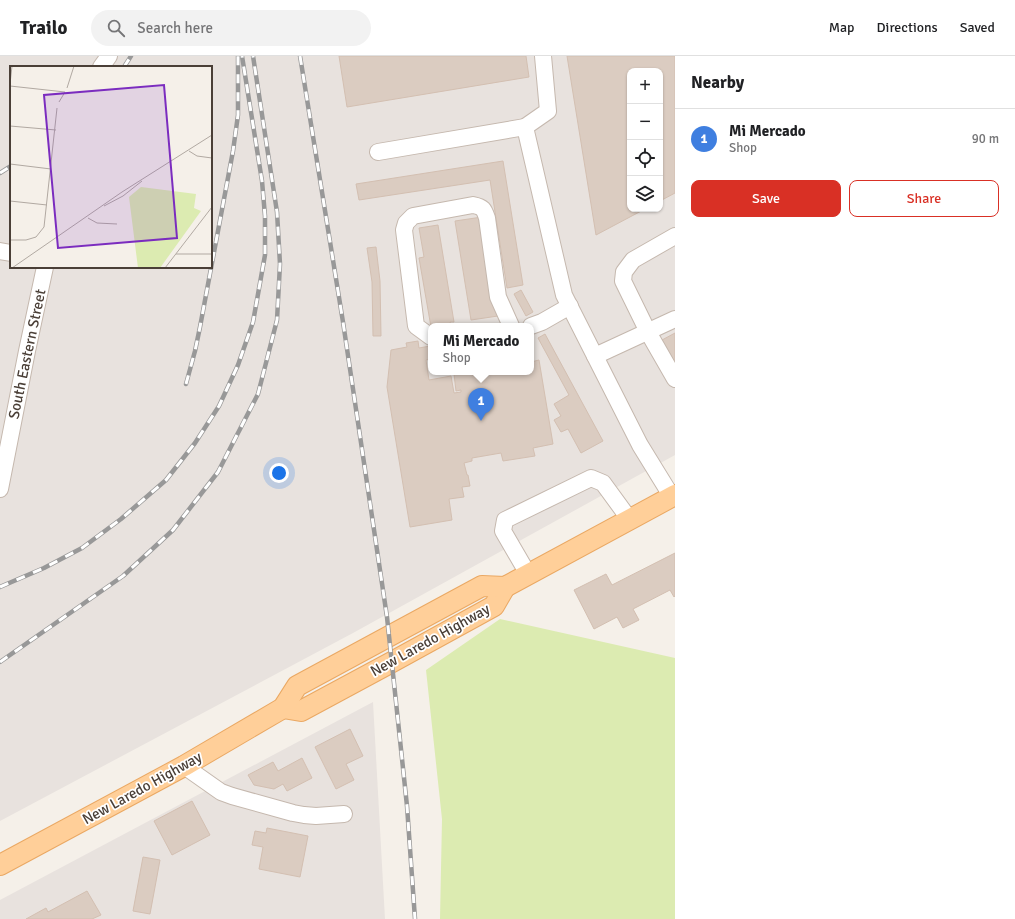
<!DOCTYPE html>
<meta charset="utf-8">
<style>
:root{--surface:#fff;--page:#f2f2f2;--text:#202124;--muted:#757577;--line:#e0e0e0;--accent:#d93025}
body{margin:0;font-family:Signika,sans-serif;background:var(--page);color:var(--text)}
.controls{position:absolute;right:12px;top:12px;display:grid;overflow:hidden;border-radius:8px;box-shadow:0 1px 3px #0004}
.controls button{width:36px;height:36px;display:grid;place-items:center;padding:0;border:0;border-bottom:1px solid var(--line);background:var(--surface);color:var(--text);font:20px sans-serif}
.you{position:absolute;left:279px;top:417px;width:14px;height:14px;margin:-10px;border:3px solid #fff;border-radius:50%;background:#1a73e8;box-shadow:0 0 0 6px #1a73e833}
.badge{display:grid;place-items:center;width:26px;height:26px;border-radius:50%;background:var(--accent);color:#fff;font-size:13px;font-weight:700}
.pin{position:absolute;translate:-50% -33px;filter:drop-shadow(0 1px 2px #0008)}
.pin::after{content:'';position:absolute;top:21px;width:14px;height:12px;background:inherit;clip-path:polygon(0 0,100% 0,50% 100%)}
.popup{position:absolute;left:428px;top:267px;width:106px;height:52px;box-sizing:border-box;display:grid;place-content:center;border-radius:8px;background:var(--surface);filter:drop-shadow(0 1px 3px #0005);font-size:13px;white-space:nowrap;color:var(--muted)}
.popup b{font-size:15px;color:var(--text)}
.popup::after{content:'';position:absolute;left:50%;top:100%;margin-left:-8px;border:8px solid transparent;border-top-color:var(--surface)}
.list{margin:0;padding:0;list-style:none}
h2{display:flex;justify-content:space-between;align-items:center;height:52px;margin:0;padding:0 16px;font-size:17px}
h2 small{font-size:13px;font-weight:400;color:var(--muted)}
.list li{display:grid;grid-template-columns:26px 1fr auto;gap:12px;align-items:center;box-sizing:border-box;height:60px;padding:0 16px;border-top:1px solid var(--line)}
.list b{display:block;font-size:15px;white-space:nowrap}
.list p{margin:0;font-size:13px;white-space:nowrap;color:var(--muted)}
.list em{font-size:13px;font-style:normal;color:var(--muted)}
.actions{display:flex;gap:8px;padding:12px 16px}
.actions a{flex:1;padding:9px 0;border:1px solid var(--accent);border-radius:8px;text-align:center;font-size:14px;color:var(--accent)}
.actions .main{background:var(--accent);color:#fff}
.icon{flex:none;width:22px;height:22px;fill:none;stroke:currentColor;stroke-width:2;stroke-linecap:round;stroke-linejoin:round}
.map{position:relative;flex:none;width:675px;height:863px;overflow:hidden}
header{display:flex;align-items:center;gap:24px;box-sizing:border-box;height:56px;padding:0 20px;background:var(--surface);border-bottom:1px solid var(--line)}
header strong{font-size:19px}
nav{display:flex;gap:22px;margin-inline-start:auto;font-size:14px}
.search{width:280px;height:36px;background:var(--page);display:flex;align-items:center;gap:10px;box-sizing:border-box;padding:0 14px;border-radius:22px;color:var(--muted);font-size:15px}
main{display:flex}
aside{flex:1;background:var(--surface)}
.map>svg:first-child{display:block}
.industrial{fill:#e8e2de;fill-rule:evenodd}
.green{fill:#dcebb1}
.building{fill:#dbccc1;stroke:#d3bfb1}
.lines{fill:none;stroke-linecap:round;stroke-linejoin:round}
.minor-casing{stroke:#c5b8ae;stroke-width:18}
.major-casing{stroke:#eaa863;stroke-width:22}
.minor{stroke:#fff;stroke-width:16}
.major{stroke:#ffcf99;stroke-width:20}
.rail-casing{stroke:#989898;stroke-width:4.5}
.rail{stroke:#fff;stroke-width:3;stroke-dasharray:9;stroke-linecap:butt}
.labels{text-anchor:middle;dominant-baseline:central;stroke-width:3.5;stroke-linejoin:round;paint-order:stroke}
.street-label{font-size:15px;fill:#4a3f37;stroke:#fff}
.inset-road{fill:none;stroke:#b1a9a2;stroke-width:1}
.view{fill:#7b2cbf;fill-opacity:0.15;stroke:#7b2cbf;stroke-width:2}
.inset-edge{fill:none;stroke:#4a3f37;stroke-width:2}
</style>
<header>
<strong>Trailo</strong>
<div class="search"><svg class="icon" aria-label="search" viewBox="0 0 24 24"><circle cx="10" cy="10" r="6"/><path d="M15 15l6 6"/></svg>Search here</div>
<nav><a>Map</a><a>Directions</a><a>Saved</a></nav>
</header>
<main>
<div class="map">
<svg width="675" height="863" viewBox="0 0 675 863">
<rect width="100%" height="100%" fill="#f5f0e9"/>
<g class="industrial">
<path d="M 0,0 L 675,0 L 675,399 L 353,577 L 0,765 ZM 11,11 L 211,11 L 211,211 L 11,211 ZM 630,15 L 660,15 L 660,153 L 630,153 ZM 431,270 L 531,270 L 531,316 L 431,316 Z"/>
<path d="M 373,646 L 385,863 L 0,863 L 0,844 Z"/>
</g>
<path class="green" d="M 500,563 L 675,602 L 675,863 L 440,863 L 442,763 L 426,614 Z"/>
<g class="building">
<path d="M 339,0 L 526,0 L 529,21 L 347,51 Z"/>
<path d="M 567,0 L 675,0 L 675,137 L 660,145 L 660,15 L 630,15 L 630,153 L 645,153 L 596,179 Z"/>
<path d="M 503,105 L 523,229 L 507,232 L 490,124 L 359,144 L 356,128 Z"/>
<path d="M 482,161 L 498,260 L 471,264 L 455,165 Z"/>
<path d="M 438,169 L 454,266 L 450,266 L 451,270 L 431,270 L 431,271 L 419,202 L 424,201 L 419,172 Z"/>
<path d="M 376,191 L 380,225 L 381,280 L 373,280 L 372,226 L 367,192 Z"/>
<path d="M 521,234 L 533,256 L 526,260 L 514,238 Z"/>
<path d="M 675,277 L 675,307 L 662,284 Z"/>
<path d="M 545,278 L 603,385 L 581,397 L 568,373 L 561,376 L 554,364 L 561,360 L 554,348 L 569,339 L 538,282 Z"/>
<path d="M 418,285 L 419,292 L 430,290 L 431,303 L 426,304 L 429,324 L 451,320 L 454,337 L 461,336 L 461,334 L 456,335 L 454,318 L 466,316 L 531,316 L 531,306 L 539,304 L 553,388 L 533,392 L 535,400 L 503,405 L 501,397 L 472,402 L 472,405 L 464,407 L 467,419 L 468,419 L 470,430 L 462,431 L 464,441 L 449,443 L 452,464 L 410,471 L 387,331 L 391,294 L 407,291 L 406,287 Z"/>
<path d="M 675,497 L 675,540 L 674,541 L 670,534 L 633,553 L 639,564 L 623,572 L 617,561 L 594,573 L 574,534 L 606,518 L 612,529 Z"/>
<path d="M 350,673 L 363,700 L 346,708 L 354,724 L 336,733 L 315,691 Z"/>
<path d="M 302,702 L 312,722 L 287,735 L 283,728 L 274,733 L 254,729 L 248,719 L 273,706 L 278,715 Z"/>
<path d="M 192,745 L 210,779 L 172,799 L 154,765 Z"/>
<path d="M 267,772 L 308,780 L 300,821 L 259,813 L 263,791 L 252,789 L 255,775 L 266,777 Z"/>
<path d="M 143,801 L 160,804 L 150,858 L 133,855 Z"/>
<path d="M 87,835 L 101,859 L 92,863 L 26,863 L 46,852 L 48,856 Z"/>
</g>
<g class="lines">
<defs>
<g id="minor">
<path d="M 543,0 L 548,55 L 525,71 L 564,239 L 640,389 L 672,441"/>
<path d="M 101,11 L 109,0"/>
<path d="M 378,96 L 525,71"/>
<path d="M 675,180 L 633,204 L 624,216 L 623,225 L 648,276 L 675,323"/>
<path d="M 0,195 L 11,197"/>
<path d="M 531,270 L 542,266 L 570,250"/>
<path d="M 431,281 L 416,270 L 404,174 L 406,167 L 413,160 L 473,149 C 483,151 484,153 487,162 L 498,241 L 511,270"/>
<path d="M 595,300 L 675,263"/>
<path d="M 0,433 L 27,295 L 45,211"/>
<path d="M 528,518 L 503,475 L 505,464 L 591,422 L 603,427 L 630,464"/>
<path d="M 184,710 L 221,736 L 232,740 L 293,757 L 304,759 L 316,760 L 344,758"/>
</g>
<g id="major">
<path d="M 283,652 L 301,655 L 392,606 L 494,550 L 505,531"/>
<path d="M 0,809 L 184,710 L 283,652 L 297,630 L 482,530 L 505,531 L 675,439"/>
</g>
</defs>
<use href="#minor" class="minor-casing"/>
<use href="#major" class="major-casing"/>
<use href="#minor" class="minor"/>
<use href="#major" class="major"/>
<defs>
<g id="rail">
<path d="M 300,0 L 343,266 L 387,561 L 407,750 L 415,863"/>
<path d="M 124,11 L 131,0"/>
<path d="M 0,117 L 11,110"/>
<path d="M 186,328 L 195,295 L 200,271 L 233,95 L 238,59 L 238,0"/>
<path d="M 0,531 L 44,512 L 82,492 L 121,463 L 166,424 L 195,387 L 219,350 L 238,309 L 253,266 L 265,199 L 265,160 L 262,125 L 242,0"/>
<path d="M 0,606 L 123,520 L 173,474 L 218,416 L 258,338 L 277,264 L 280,208 L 277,156 L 253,0"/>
</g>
</defs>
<use href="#rail" class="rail-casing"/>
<use href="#rail" class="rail"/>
</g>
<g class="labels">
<g class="street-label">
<text transform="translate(27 298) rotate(-78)">South Eastern Street</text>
<text transform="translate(430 584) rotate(-29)">New Laredo Highway</text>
<text transform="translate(142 732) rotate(-29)">New Laredo Highway</text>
</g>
</g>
<g transform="translate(10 10)">
<rect width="202" height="202" fill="#f5f0e9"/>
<path d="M 131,121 L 186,128 L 184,142 L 191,145 L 150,202 L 128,202 L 119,131 Z" fill="#dcebb1"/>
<path class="inset-road" d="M 0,18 L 2,0M 0,20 L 55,26 L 49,36M 57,22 L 64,0M 0,60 L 46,64M 179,85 L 187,90 L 202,92M 0,98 L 41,103M 0,135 L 37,139M 94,140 L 113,130 L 132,115M 78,152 L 87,157 L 107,158M 0,174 L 16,174 L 26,171 L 34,161 L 47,42M 166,188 L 202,188M 2,202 L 112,126 L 202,69M 155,202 L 202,141"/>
<path class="view" d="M 154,19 L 167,172 L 48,182 L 34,29 Z"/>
<rect width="202" height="202" class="inset-edge"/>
</g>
</svg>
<div class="controls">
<button>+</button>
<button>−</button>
<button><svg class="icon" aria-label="locate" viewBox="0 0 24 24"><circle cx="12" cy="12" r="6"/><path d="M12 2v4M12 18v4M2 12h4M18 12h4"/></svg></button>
<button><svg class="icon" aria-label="layers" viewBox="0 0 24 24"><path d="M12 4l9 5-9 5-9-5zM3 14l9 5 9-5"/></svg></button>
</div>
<div class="you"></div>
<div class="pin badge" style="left:481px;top:365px;background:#3f7fe0">1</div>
<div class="popup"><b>Mi Mercado</b>Shop</div>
</div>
<aside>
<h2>Nearby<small></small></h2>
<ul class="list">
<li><span class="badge" style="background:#3f7fe0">1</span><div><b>Mi Mercado</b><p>Shop</p></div><em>90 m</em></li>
</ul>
<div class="actions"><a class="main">Save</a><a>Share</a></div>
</aside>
</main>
